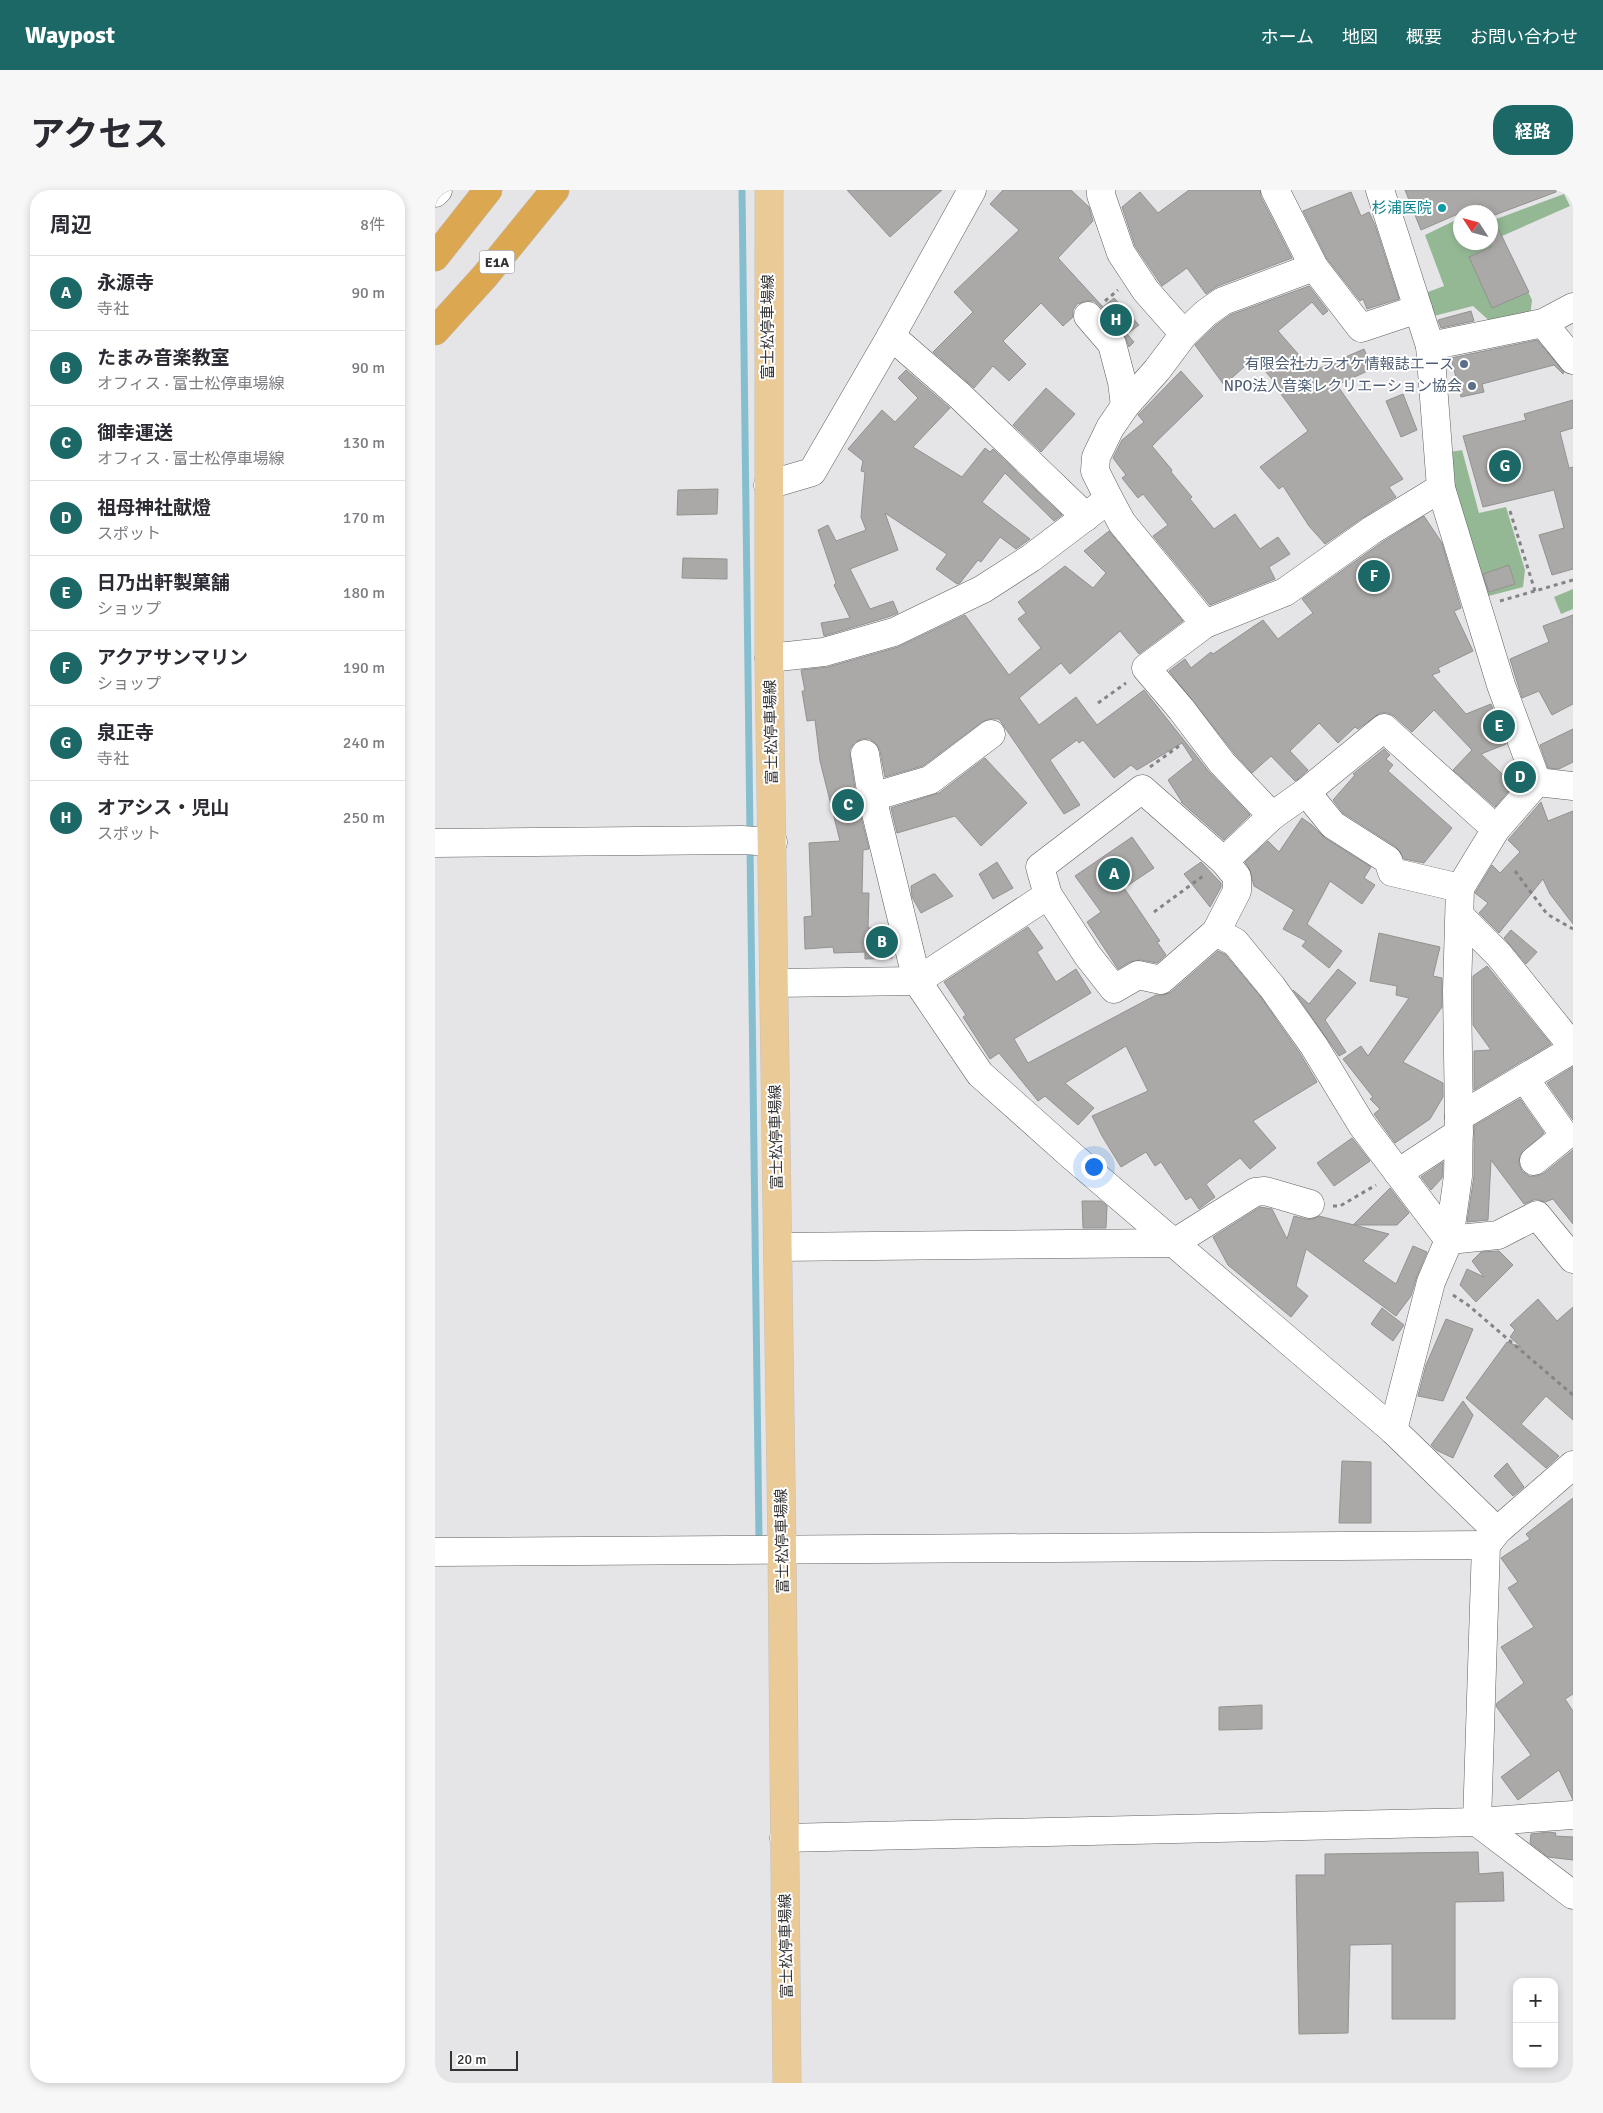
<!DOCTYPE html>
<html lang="ja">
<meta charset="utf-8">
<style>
:root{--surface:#fff;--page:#f7f7f7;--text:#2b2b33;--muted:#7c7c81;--line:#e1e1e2;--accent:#1c6866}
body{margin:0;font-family:Signika,"Noto Sans JP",sans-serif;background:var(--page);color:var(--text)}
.controls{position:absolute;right:15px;bottom:15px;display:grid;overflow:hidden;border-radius:10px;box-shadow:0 2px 8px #0003}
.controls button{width:45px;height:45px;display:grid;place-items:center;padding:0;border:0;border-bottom:1px solid var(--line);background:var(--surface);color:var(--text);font:25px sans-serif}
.compass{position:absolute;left:1018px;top:15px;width:45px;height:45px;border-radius:50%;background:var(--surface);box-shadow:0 2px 8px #0003;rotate:306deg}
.scale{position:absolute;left:15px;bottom:12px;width:68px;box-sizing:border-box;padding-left:5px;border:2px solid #333334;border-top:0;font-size:14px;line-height:18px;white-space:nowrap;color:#333334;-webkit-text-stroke:4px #fff;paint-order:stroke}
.you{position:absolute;left:658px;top:976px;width:18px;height:18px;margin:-12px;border:4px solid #fff;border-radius:50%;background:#1a73e8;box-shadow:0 0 0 8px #1a73e833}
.badge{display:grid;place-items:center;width:32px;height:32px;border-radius:50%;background:var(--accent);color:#fff;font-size:16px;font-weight:700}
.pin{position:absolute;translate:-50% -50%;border:2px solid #fff;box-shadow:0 1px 5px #0006}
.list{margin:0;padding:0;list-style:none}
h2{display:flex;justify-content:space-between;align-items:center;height:65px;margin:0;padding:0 20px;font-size:21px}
h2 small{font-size:16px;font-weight:400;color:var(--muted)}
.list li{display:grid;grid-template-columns:32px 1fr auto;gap:15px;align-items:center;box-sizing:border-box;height:75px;padding:0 20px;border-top:1px solid var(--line)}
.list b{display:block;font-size:19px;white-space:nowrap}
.list p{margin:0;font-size:16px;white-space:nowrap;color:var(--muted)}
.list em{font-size:16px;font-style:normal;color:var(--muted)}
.map{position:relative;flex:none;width:1138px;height:1893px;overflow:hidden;border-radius:20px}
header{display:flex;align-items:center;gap:30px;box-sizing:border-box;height:70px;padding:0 25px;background:var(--accent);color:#fff}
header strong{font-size:24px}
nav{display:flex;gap:28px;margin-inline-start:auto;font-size:18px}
.intro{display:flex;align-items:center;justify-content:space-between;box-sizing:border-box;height:120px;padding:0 30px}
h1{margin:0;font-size:35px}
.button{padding:12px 22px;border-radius:20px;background:var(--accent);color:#fff;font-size:18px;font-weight:700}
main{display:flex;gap:30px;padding:0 30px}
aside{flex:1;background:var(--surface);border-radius:20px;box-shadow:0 2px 8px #0003}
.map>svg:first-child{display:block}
.forest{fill:#94b894}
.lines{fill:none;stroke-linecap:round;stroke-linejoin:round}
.stream{stroke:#85bfcf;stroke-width:7}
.building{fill:#aaa9a7;stroke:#939291}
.minor-casing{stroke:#5e5f60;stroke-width:29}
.major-casing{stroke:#c2c2c2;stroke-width:29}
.highway-casing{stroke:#c2c2c2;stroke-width:29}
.path{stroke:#848486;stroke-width:3;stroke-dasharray:4 4;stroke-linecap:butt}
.minor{stroke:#fff;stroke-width:28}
.major{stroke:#eaca97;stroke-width:28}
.highway{stroke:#dca751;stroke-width:28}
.culture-dot{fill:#0f9aa8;stroke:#fff;stroke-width:2}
.service-dot{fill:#5c6f8a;stroke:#fff;stroke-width:2}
.labels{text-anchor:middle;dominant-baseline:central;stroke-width:4;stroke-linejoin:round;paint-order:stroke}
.shield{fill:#fff;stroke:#707071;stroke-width:1}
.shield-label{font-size:14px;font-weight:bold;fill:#333334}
.culture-label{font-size:15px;fill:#0d838f;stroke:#fff;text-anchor:end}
.street-label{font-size:15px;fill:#333334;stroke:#fff}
.service-label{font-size:15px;fill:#4e5e75;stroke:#fff;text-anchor:end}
</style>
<header>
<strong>Waypost</strong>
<nav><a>ホーム</a><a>地図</a><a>概要</a><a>お問い合わせ</a></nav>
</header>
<div class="intro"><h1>アクセス</h1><a class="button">経路</a></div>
<main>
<aside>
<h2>周辺<small>8件</small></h2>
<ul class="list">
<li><span class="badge">A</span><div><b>永源寺</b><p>寺社</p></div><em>90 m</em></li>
<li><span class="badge">B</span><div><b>たまみ音楽教室</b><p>オフィス · 富士松停車場線</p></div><em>90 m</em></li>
<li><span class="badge">C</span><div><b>御幸運送</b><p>オフィス · 富士松停車場線</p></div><em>130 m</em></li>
<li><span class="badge">D</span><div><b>祖母神社献燈</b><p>スポット</p></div><em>170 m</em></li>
<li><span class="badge">E</span><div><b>日乃出軒製菓舗</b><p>ショップ</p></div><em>180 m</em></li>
<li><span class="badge">F</span><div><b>アクアサンマリン</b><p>ショップ</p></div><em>190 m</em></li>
<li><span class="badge">G</span><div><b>泉正寺</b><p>寺社</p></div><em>240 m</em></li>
<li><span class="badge">H</span><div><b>オアシス・児山</b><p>スポット</p></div><em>250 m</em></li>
</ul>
</aside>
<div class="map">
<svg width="1138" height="1893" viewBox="0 0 1138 1893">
<rect width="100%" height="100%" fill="#e5e5e7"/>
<g class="forest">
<path d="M 1129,4 L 1135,16 L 1067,46 L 1097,110 L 1095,127 L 1059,135 L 1038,116 L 991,128 L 985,105 L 1009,96 L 990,45 L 1025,28 L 1026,52 L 1056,52 L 1056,31 Z"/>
<path d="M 1027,260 L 1044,323 L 1071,317 L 1090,380 L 1088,397 L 1046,408 L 1010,263 Z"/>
<path d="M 1138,399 L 1138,419 L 1126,424 L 1119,407 Z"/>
</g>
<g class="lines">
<g class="stream">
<path d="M 307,0 L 315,645"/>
<path d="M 315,655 L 324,1349"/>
</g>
</g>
<g class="building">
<path d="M 412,0 L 507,0 L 455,47 Z"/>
<path d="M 568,0 L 636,0 L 654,17 L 658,31 L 623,68 L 668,117 L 679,108 L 704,135 L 692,144 L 699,152 L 694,157 L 689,144 L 665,116 L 659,111 L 651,111 L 642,114 L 638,120 L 638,127 L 628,136 L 606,113 L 568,151 L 591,174 L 574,191 L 558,176 L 539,198 L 498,162 L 538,122 L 519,102 L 584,40 L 555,14 Z"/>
<path d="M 754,0 L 825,0 L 826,7 L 857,68 L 783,96 L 771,104 L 752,78 L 727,96 L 700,56 L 687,17 L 705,2 L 723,23 Z"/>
<path d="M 970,0 L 1121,0 L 1121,2 L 1057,26 L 1094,102 L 1057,118 L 1034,67 L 1056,57 L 1056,22 L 1049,22 L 1046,14 L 986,40 Z"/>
<path d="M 916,2 L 926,26 L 934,22 L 940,35 L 964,109 L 932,119 L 928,109 L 925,111 L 892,69 L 868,21 Z"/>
<path d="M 874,96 L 893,121 L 888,125 L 877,112 L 843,141 L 878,181 L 929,159 L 937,179 L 902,195 L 968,289 L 954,297 L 961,307 L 929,327 L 890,354 L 874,336 L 848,296 L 844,299 L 825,277 L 873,241 L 846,204 L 848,202 L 819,168 L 789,195 L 760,155 L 781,135 L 795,125 Z"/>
<path d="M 1036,121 L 1039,131 L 1006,138 L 1003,130 Z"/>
<path d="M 1102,150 L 1129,182 L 1128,184 L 1119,175 L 1047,194 L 1049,202 L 1026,207 L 1016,168 Z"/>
<path d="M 471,180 L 515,218 L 478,257 L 527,287 L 550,258 L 555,262 L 558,259 L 627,325 L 619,331 L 570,283 L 547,312 L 595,349 L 581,359 L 565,347 L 546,372 L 543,370 L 525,393 L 522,394 L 501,379 L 512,364 L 450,323 L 463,360 L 415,379 L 435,419 L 458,411 L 463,423 L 453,427 L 389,446 L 386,433 L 415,428 L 399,395 L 401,393 L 383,340 L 393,335 L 401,351 L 431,340 L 426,327 L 430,282 L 426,281 L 428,271 L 413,259 L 447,220 L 460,232 L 483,208 L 463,188 Z"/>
<path d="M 746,181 L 768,206 L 717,256 L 737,280 L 736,282 L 757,307 L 755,309 L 779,339 L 800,324 L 825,359 L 843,347 L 855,364 L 834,377 L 840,389 L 775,415 L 718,346 L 733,335 L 708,304 L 703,308 L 687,288 L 691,285 L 678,268 L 687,250 L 709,232 L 703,225 Z"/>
<path d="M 611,198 L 640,224 L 606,262 L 578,235 Z"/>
<path d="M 968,204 L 982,240 L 966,247 L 951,211 Z"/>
<path d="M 1138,210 L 1138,238 L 1125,242 L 1134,278 L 1138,277 L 1138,379 L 1117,385 L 1104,345 L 1129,338 L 1119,300 L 1048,317 L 1028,246 L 1091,230 L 1089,224 Z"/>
<path d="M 283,299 L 282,324 L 242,325 L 243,300 Z"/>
<path d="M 989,326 L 1007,353 L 1026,418 L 1019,421 L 1038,461 L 1003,478 L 1005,482 L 997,485 L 1031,524 L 1056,514 L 1071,554 L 1046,564 L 1079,595 L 1060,617 L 1018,580 L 1037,560 L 999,520 L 977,542 L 959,526 L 953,523 L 945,523 L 923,539 L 920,537 L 903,553 L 884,533 L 855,561 L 873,580 L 862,590 L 860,591 L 836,566 L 817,583 L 799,563 L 734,481 L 750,469 L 756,478 L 776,462 L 778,464 L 828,430 L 843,449 L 878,423 L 867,409 L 946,353 Z"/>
<path d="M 674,341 L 748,431 L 704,464 L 685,441 L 635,484 L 626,473 L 584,508 L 604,535 L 641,507 L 662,535 L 709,500 L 775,583 L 815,625 L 789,650 L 746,612 L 747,612 L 733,590 L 758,570 L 747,553 L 702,580 L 696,575 L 679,588 L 648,550 L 644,553 L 642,550 L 615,570 L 645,615 L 629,624 L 564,529 L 554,529 L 547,532 L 488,576 L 450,587 L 445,561 L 442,555 L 435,549 L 427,549 L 420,552 L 415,559 L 415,566 L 422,611 L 434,659 L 428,660 L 427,703 L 434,703 L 433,738 L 453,738 L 457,753 L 457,768 L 430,769 L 430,762 L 399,763 L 398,757 L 370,759 L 369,727 L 377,726 L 374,653 L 405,651 L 385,571 L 380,530 L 372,531 L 367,501 L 370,501 L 366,480 L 393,477 L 463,457 L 530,425 L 574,485 L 606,458 L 583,429 L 591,423 L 583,412 L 630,376 L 658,398 L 671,383 L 649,361 Z"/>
<path d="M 248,368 L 292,369 L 292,389 L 247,388 Z"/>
<path d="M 1074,375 L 1080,394 L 1054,402 L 1048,384 Z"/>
<path d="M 1138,425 L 1138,514 L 1117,525 L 1104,501 L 1087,508 L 1075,469 L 1114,452 L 1108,436 Z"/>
<path d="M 1138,539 L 1138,572 L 1124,579 L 1113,578 L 1105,555 Z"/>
<path d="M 949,559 L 955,565 L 951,569 L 958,575 L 953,581 L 1017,638 L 989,673 L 969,669 L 961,657 L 908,623 L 898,610 L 920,585 L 918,584 Z"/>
<path d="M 550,568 L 592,613 L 546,656 L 520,626 L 462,643 L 456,618 L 504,603 Z"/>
<path d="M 1106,612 L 1113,631 L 1138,621 L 1138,734 L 1115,704 L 1108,689 L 1064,743 L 1044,723 L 1053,713 L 1040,703 L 1057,675 L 1065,683 L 1085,662 L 1073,650 Z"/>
<path d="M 867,628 L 877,635 L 890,648 L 936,677 L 929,688 L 940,695 L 927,714 L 895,691 L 872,734 L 907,761 L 894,778 L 867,756 L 871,751 L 848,739 L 859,720 L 819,696 L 814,678 L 810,672 L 833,651 L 844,662 Z"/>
<path d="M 697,647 L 719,678 L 689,698 L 725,751 L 722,752 L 731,765 L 722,773 L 706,770 L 695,772 L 683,779 L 652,732 L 666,722 L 640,686 Z"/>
<path d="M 562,672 L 578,698 L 558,709 L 544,684 Z"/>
<path d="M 766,672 L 786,693 L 786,697 L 775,717 L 749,684 Z"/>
<path d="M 498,684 L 500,684 L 518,706 L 486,723 L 477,707 L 476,696 Z"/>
<path d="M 593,737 L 608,758 L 602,762 L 621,792 L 641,779 L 656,803 L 579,849 L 593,873 L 721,805 L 729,805 L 736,802 L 783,761 L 790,764 L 825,806 L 866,865 L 882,892 L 818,931 L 841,958 L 815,979 L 805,968 L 771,994 L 780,1007 L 764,1019 L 756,1007 L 751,1010 L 726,972 L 720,976 L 711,962 L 686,977 L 667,946 L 657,926 L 713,901 L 691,856 L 630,893 L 659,918 L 643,935 L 610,906 L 603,911 L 564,863 L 555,869 L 528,827 L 531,825 L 509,792 Z"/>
<path d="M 1076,740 L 1102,762 L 1091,774 L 1069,748 Z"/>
<path d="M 944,743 L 1005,757 L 998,786 L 1007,788 L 1007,817 L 968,872 L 1008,893 L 1008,907 L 995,929 L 960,953 L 939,924 L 945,919 L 935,909 L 938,907 L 908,869 L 926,856 L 933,866 L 974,808 L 961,805 L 962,796 L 935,791 Z"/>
<path d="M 1052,776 L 1116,854 L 1039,900 L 1039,861 L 1056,860 L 1038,835 L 1038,786 Z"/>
<path d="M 903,779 L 921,793 L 890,830 L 911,862 L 904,866 L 858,800 L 874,814 Z"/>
<path d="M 1138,877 L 1138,930 L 1112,893 Z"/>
<path d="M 1085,909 L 1109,943 L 1085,965 L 1084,973 L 1087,981 L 1094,986 L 1102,986 L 1109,983 L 1138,960 L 1138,1034 L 1118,1009 L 1110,1012 L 1101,1009 L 1089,1014 L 1056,970 L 1053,1030 L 1032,1032 L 1039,986 L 1039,936 Z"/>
<path d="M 917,948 L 935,971 L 899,996 L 882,973 Z"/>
<path d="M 1008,972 L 1007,988 L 996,1000 L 986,987 Z"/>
<path d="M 955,998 L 974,1023 L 962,1035 L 918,1035 Z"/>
<path d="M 647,1011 L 666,1011 L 672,1016 L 671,1038 L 648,1038 Z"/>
<path d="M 825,1017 L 837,1019 L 852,1049 L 859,1026 L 871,1029 L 878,1029 L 884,1026 L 954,1044 L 928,1071 L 961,1094 L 978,1056 L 992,1062 L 982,1086 L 976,1106 L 961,1126 L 871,1059 L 861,1096 L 873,1106 L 856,1127 L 793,1075 L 778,1047 Z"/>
<path d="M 1064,1061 L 1078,1075 L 1041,1112 L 1025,1095 L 1032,1079 L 1049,1087 L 1037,1071 L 1046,1062 Z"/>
<path d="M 1103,1109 L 1122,1131 L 1138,1117 L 1138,1230 L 1111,1206 L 1086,1234 L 1124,1266 L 1111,1278 L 1031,1208 L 1072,1152 L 1086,1157 L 1075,1147 L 1080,1140 L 1075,1135 Z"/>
<path d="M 947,1118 L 969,1135 L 958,1151 L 936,1134 Z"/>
<path d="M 1011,1129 L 1038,1139 L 1008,1211 L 983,1206 L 991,1175 Z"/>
<path d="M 1028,1211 L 1038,1225 L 1018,1268 L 1001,1260 L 996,1255 Z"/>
<path d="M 907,1271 L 936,1272 L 936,1333 L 904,1333 Z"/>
<path d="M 1072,1273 L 1089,1297 L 1078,1306 L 1059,1286 Z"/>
<path d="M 1138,1308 L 1138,1504 L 1130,1509 L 1138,1521 L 1138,1610 L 1124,1580 L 1083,1610 L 1066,1587 L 1096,1565 L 1061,1516 L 1062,1513 L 1089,1493 L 1066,1457 L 1099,1437 L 1073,1398 L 1083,1392 L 1066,1368 L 1095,1349 L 1091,1344 Z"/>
<path d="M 827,1515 L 827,1539 L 784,1540 L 784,1517 Z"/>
<path d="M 1114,1642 L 1121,1643 L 1120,1646 L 1138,1647 L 1138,1670 L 1113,1667 L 1095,1653 L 1096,1644 Z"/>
<path d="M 1043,1662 L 1044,1684 L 1068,1682 L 1069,1711 L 1020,1712 L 1020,1829 L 957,1829 L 957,1754 L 915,1755 L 913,1843 L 864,1844 L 861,1685 L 890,1685 L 890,1664 Z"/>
</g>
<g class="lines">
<defs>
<g id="minor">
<path d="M 666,0 L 666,5 L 686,63 L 711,101 L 749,144"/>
<path d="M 840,0 L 879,77 L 926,138 L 983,119"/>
<path d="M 945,0 L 995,156 L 1006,298 L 1066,495 L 1102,592 L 1138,596"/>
<path d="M 0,3 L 3,0"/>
<path d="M 653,126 L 677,154 L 687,192 L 690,216"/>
<path d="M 1108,133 L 1138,170"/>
<path d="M 456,146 L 524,205 L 651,327"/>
<path d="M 995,156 L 1108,133 L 1138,117"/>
<path d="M 333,295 L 377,282 L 456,146 L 537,0"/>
<path d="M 1006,298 L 937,340 L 850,402 L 770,434 L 711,478 L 746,519 L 787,573 L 837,626 L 789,671 L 802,687 L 802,701 L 781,742 L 800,752 L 837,797 L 879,856 L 927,935 L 1014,1050"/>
<path d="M 674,309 L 660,281 L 661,267 L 675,238 L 690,216 L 722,180 L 749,144 L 771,123 L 788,111 L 879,77"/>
<path d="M 334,468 L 389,462 L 459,442 L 548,399 L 596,368 L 674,309 L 687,333 L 770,434"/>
<path d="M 430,564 L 437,607 L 482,791 L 613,705"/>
<path d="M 871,602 L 898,635 L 953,670 L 957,682 L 1025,698"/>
<path d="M 437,607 L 495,590 L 556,544"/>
<path d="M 837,626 L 871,602 L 949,538 L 1061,639"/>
<path d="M 0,653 L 307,650 L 338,652"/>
<path d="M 1025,726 L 1064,765 L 1138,857"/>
<path d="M 781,742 L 726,790 L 703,785 L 679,799 L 653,766 L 613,705 L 605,677 L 707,599 L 789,671"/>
<path d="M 339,793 L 482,791 L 545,884 L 637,966 L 958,1240 L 1062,1341"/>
<path d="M 1090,889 L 1130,946 L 1099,971"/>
<path d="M 1024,927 L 1138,859"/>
<path d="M 963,983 L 1024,943"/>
<path d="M 1014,1050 L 1063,1045 L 1102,1025 L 1138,1069"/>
<path d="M 343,1057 L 739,1053 L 820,1002 L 830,1001 L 875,1014"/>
<path d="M 958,1240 L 996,1092 L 1014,1050 L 1023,986 L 1024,927 L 1022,801 L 1025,698 L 1061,639 L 1102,592"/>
<path d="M 0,1362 L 1051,1355"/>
<path d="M 1042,1632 L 1051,1355 L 1062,1341 L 1138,1275"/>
<path d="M 1042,1632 L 1138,1705"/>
<path d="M 349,1648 L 1042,1632 L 1138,1625"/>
</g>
<path id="major" d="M 334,0 L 334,468 L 347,1360 L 352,1893"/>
<g id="highway">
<path d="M 0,67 L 53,0"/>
<path d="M 0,141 L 50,86 L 120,0"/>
</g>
</defs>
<use href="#minor" class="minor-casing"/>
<use href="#major" class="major-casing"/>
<use href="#highway" class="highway-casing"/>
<g class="path">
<path d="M 670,111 L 683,100"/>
<path d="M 1075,321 L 1100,401"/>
<path d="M 1065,411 L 1138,390"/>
<path d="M 663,513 L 691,493"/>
<path d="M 715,577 L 744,556"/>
<path d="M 1080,681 L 1112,724 L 1138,739"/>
<path d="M 719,722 L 768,686"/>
<path d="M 898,1016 L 905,1016 L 941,995"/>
<path d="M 1018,1105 L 1033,1115 L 1138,1205"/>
</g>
<use href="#minor" class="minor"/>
<use href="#major" class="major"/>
<use href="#highway" class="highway"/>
</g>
<circle class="culture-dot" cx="1007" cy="18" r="5"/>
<g class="service-dot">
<circle cx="1029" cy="174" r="5"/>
<circle cx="1037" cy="196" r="5"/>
</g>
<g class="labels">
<rect class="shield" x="44.5" y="60.5" width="35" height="23" rx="4"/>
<g class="shield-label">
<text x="62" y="72">E1A</text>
</g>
<g class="culture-label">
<text x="997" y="18">杉浦医院</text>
</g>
<g class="street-label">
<text transform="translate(333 137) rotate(-90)">富士松停車場線</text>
<text transform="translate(336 542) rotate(-91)">富士松停車場線</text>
<text transform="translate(341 947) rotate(-91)">富士松停車場線</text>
<text transform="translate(347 1351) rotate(-91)">富士松停車場線</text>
<text transform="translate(351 1756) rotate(-91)">富士松停車場線</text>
</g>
<g class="service-label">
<text x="1019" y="174">有限会社カラオケ情報誌エース</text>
<text x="1027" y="196">NPO法人音楽レクリエーション協会</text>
</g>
</g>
</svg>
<div class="controls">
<button>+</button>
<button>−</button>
</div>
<svg class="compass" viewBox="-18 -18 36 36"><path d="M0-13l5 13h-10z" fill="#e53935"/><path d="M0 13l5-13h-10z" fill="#7c7c81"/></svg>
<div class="scale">20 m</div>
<div class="you"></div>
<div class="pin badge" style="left:679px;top:684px">A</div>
<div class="pin badge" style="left:447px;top:752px">B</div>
<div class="pin badge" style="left:413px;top:615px">C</div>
<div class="pin badge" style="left:1085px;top:587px">D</div>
<div class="pin badge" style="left:1064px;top:536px">E</div>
<div class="pin badge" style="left:939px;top:386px">F</div>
<div class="pin badge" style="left:1070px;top:276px">G</div>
<div class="pin badge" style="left:681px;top:130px">H</div>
</div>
</main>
